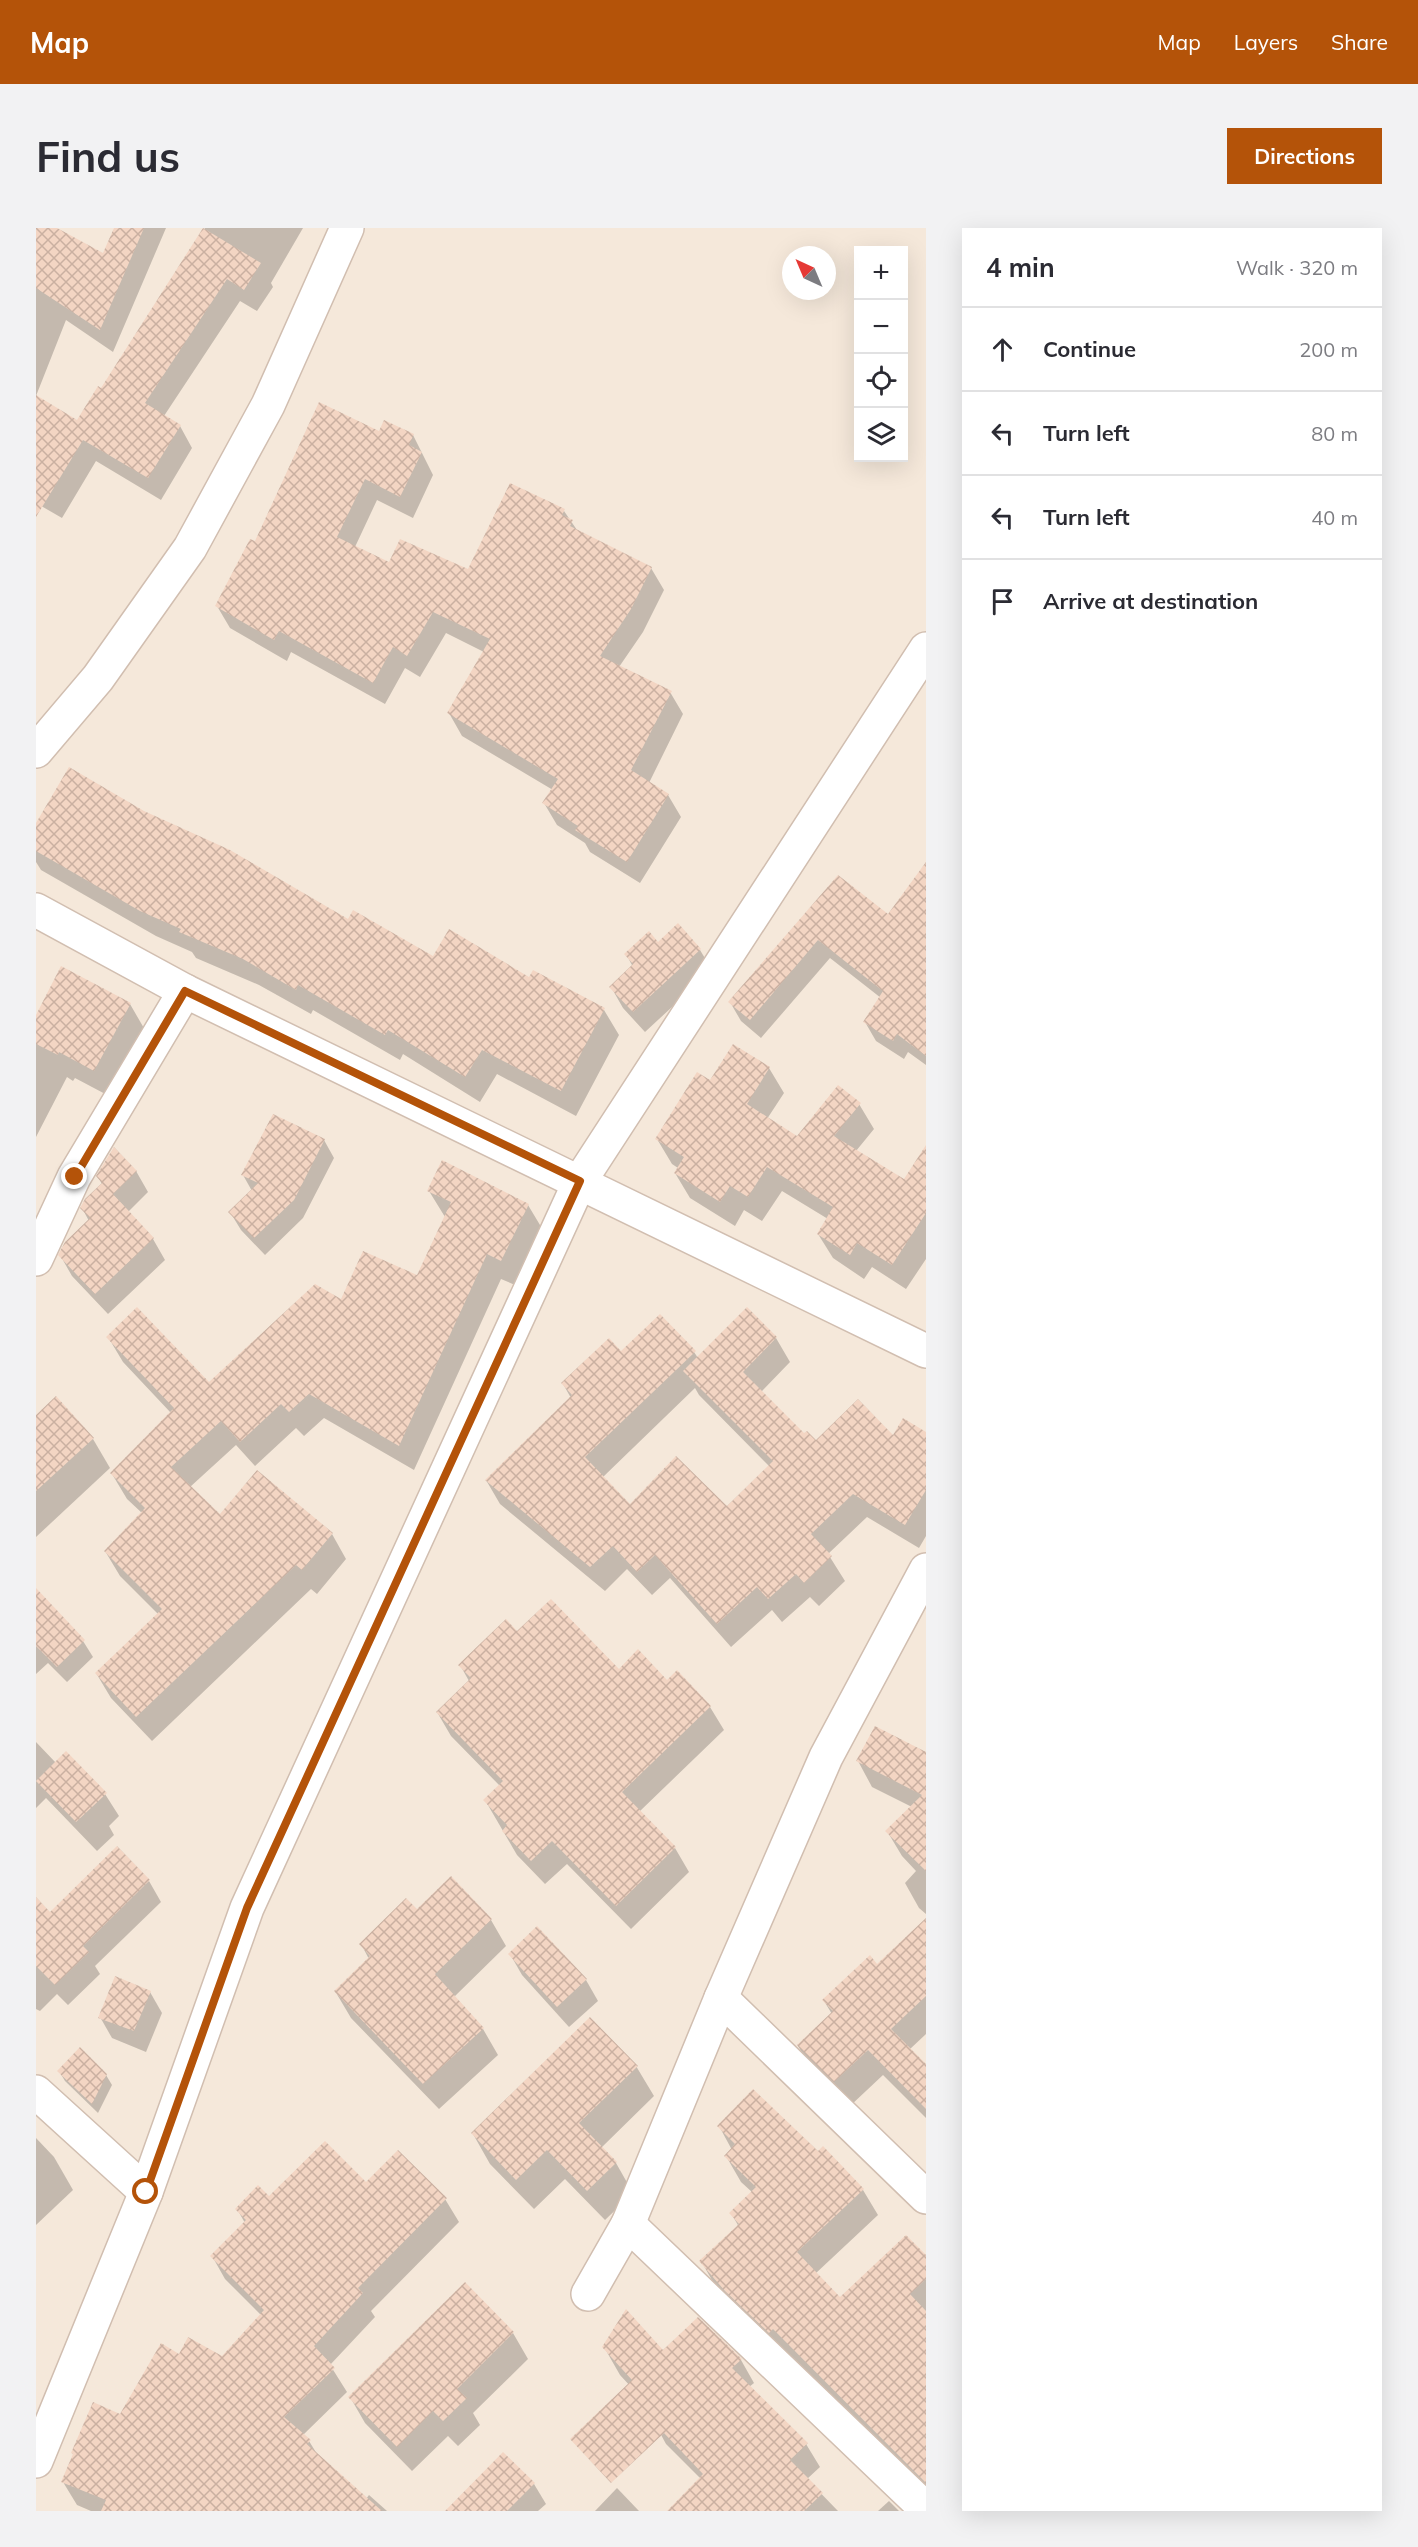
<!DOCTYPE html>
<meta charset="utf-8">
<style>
:root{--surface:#fff;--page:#f2f2f3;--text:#2b2b33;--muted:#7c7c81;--line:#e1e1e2;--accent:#b45309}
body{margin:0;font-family:Mulish,sans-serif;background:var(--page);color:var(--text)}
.controls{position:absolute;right:18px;top:18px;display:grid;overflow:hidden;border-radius:0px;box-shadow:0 6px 24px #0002}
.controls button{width:54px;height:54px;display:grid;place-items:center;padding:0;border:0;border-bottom:2px solid var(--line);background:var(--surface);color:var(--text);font:30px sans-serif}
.compass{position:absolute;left:746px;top:18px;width:54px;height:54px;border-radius:50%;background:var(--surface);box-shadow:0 6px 24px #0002;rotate:316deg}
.stop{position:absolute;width:18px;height:18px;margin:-14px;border:4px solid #b45309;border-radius:50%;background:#fff}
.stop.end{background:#b45309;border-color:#fff;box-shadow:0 2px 6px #0008}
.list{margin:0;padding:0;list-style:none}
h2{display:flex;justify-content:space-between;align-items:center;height:78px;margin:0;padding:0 24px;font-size:26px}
h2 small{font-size:20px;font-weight:400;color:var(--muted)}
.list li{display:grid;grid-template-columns:39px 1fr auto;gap:18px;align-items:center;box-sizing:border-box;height:84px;padding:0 24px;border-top:2px solid var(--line)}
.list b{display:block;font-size:22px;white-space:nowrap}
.list em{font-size:20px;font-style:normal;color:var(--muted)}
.icon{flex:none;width:33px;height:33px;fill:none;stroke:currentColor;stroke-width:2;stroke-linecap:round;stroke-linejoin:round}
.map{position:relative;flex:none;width:890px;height:2283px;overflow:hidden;border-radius:0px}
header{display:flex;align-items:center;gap:36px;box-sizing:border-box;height:84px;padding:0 30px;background:var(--accent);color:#fff}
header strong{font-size:28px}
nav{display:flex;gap:33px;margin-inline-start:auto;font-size:21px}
.intro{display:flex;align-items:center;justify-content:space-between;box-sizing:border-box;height:144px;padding:0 36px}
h1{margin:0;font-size:42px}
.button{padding:15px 27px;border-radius:0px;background:var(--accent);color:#fff;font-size:21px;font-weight:700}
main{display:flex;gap:36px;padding:0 36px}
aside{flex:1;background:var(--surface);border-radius:0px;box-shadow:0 6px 24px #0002}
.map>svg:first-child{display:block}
.residential{fill:#f5e8da;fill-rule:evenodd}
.shadow{fill:#0003;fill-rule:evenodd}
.building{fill:url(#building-cross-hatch)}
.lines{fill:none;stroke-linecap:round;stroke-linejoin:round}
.minor-casing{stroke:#d1beb0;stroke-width:36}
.minor{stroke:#fff;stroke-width:33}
.route{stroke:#b45309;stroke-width:8}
</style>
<header>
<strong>Map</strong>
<nav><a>Map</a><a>Layers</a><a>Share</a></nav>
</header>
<div class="intro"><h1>Find us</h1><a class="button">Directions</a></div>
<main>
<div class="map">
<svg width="890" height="2283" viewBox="0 0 890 2283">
<defs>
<pattern id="building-cross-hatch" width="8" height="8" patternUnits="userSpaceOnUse" patternTransform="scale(1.5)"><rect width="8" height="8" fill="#f3d5c3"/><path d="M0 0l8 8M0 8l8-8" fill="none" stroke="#cab0a1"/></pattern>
</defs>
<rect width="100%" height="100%" fill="#fdf6ec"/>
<path class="residential" d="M 0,0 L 890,0 L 890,2283 L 0,2283 ZM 822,22 L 868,22 L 868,230 L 822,230 ZM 755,27 L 791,27 L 791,63 L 755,63 Z"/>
<g class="shadow">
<path d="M 0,0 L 20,0 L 67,27 L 79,0 L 130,0 L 77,124 L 30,92 L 0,168 Z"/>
<path d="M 169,0 L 267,0 L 235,55 L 237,59 L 221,83 L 204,73 L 128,188 L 144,198 L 156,220 L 125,272 L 60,233 L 26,290 L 0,275 L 0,169 L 42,194 L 66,162 Z"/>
<path d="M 344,205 L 377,207 L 397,247 L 377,290 L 341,272 L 319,319 L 354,336 L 433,343 L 528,283 L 541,302 L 615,340 L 628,362 L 607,404 L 583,439 L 634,464 L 647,486 L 613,555 L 632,567 L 645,589 L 604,655 L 554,624 L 549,615 L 521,597 L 508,575 L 517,562 L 426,508 L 413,485 L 448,424 L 410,405 L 384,449 L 369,440 L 349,476 L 255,424 L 251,433 L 194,400 L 181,378 L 220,315 Z"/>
<path d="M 107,585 L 313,693 L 397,730 L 493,751 L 568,782 L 583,807 L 540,888 L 461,846 L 444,874 L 367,826 L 364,832 L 277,782 L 275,786 L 223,757 L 160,730 L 156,724 L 120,708 L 5,642 L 0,634 L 0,598 Z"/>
<path d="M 890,637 L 890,837 L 872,824 L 868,831 L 840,813 L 829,794 L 845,770 L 794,730 L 725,810 L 705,793 L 694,774 L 802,649 L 852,688 Z"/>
<path d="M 622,716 L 664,722 L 676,742 L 609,804 L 587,780 L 575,759 L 597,739 L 590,726 Z"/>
<path d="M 94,776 L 109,802 L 73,868 L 39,850 L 37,853 L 31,849 L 0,909 L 0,790 Z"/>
<path d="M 698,818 L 733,840 L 748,865 L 731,891 L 761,910 L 823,876 L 838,901 L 820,923 L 868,953 L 890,941 L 890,1031 L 870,1061 L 836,1039 L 828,1051 L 797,1030 L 782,1006 L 792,991 L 746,963 L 726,993 L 708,982 L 699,998 L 654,970 L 639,945 L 642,940 L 636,936 L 621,911 L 674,854 Z"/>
<path d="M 288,912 L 298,930 L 267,990 L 229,1027 L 205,1002 L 194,984 L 216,963 L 207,947 Z"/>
<path d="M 100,943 L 112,964 L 92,984 L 117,1011 L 129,1032 L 72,1086 L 36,1048 L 24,1027 L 53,993 L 46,980 L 66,956 L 62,949 Z"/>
<path d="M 393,963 L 492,977 L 507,1002 L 479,1057 L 465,1051 L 378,1242 L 288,1190 L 268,1208 L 260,1200 L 219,1238 L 200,1217 L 154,1259 L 184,1288 L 296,1306 L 310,1331 L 281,1366 L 275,1361 L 116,1513 L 75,1470 L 60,1445 L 122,1386 L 84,1348 L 69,1323 L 106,1285 L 91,1271 L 76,1246 L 135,1185 L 87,1134 L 72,1109 L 173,1156 L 305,1073 L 381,1049 L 409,989 Z"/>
<path d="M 711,1081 L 740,1110 L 754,1134 L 725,1164 L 768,1207 L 780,1214 L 890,1206 L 890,1308 L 883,1320 L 831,1289 L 792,1326 L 809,1353 L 783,1378 L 774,1369 L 746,1394 L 736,1382 L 695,1419 L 634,1350 L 616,1367 L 591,1341 L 569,1363 L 464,1276 L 450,1252 L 535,1170 L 527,1156 L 585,1125 L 658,1124 L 662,1130 ZM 659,1160 L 663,1167 L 734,1239 L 691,1280 L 594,1278 L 567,1249 Z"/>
<path d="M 0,1189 L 57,1211 L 74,1240 L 0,1309 Z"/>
<path d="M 0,1361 L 47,1413 L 57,1429 L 31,1454 L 12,1435 L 0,1446 Z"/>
<path d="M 481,1405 L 583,1443 L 631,1454 L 674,1479 L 688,1502 L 603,1584 L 639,1620 L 653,1644 L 595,1701 L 531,1636 L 509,1656 L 481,1627 L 449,1572 L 464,1558 L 415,1508 L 401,1484 L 433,1453 L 424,1437 Z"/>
<path d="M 0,1514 L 20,1535 L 69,1566 L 83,1588 L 73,1598 L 78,1607 L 61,1623 L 10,1570 L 0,1580 Z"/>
<path d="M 890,1525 L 890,1686 L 883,1680 L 869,1655 L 880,1643 L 866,1628 L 851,1603 L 876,1579 L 836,1559 L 822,1533 Z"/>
<path d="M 415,1650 L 455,1692 L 470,1718 L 418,1769 L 447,1801 L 462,1827 L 403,1881 L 315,1790 L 299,1763 L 333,1731 L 325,1716 L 381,1684 Z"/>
<path d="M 113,1653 L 125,1674 L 59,1738 L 64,1746 L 32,1777 L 21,1766 L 4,1783 L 0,1781 L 0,1690 Z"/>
<path d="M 890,1692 L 890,1806 L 873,1822 L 890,1839 L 890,1890 L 847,1847 L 814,1878 L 777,1843 L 762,1818 L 796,1786 L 788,1773 L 841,1738 Z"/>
<path d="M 474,1726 L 550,1752 L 562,1773 L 533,1799 L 486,1747 Z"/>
<path d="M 114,1764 L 126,1785 L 110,1824 L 76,1810 L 64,1789 Z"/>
<path d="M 600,1838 L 618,1868 L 565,1920 L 580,1935 L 597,1965 L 569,1992 L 529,1951 L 498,1981 L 454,1936 L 437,1906 Z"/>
<path d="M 23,1843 L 70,1847 L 76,1857 L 62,1885 L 29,1853 Z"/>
<path d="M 683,1898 L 781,1925 L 827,1962 L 842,1987 L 779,2046 L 804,2071 L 890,2029 L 890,2265 L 859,2230 L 752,2125 L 748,2129 L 680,2059 L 665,2033 L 703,1999 L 695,1985 L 717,1965 L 705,1954 L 690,1928 L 696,1922 Z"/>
<path d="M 0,1910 L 18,1929 L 37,1962 L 0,1997 Z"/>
<path d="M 330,1956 L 409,1971 L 423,1994 L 335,2083 L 339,2089 L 294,2137 L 311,2164 L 267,2207 L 273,2213 L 281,2226 L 330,2271 L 333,2267 L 351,2283 L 55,2283 L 41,2277 L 27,2254 L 38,2228 L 36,2225 L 85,2188 L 144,2128 L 186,2130 L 225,2087 L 189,2051 L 176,2028 L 209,1995 L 201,1981 L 233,1970 Z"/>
<path d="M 429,2057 L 477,2105 L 492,2131 L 437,2185 L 444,2197 L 422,2218 L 412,2208 L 376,2243 L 329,2195 L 314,2169 Z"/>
<path d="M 568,2119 L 631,2128 L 705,2132 L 718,2155 L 713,2159 L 770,2216 L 784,2239 L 771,2251 L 802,2283 L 633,2283 L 665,2251 L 630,2216 L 617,2192 L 618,2184 L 584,2147 Z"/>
<path d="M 467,2226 L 498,2256 L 510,2276 L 502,2283 L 423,2283 Z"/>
<path d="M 581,2260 L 603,2283 L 559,2283 Z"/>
<path d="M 853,2273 L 863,2283 L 842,2283 Z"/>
</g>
<g class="building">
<path d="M 0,0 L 21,0 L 67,25 L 78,0 L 108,0 L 64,102 L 0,60 Z"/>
<path d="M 167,0 L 225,35 L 208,62 L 191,51 L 109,175 L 145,197 L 112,250 L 47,212 L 0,289 L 0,167 L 41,192 L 62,158 L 65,160 Z"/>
<path d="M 283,174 L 343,203 L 348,192 L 378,206 L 373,217 L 386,224 L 364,269 L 329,251 L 301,309 L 353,334 L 364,311 L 432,341 L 474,255 L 529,281 L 526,287 L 537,292 L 534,298 L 616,339 L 595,381 L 564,428 L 636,463 L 595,542 L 633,566 L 591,634 L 539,602 L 542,598 L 506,575 L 522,551 L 411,485 L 454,411 L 397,384 L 371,428 L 357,419 L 337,455 L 243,403 L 238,412 L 179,378 L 214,311 L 219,313 Z"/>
<path d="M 33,539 L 108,583 L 194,622 L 312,691 L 317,682 L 397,728 L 413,701 L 493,749 L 497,742 L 569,780 L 525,863 L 446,822 L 429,849 L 352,802 L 349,807 L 262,757 L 260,762 L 207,731 L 143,704 L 145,701 L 104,683 L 0,623 L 0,595 Z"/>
<path d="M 890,634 L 890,828 L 861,806 L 857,813 L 827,794 L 847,763 L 782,712 L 714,792 L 692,774 L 802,647 L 852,686 Z"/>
<path d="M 642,695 L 665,721 L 597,784 L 573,759 L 597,736 L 588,726 L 613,703 L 622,714 Z"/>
<path d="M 25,738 L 95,775 L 58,843 L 23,824 L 22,827 L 0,816 L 0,787 Z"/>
<path d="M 697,816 L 734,839 L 711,876 L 761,908 L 802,857 L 825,875 L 798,908 L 868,951 L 890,917 L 890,985 L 856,1037 L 821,1015 L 814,1027 L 781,1006 L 797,979 L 731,939 L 712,969 L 694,958 L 684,974 L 638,945 L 648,929 L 619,911 L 661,844 L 674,852 Z"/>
<path d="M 237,886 L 289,911 L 258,972 L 218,1010 L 192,984 L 222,955 L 205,947 Z"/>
<path d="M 78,919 L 101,943 L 77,966 L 118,1010 L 59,1066 L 22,1027 L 29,1014 L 54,990 L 44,980 L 49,971 L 66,955 L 60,948 Z"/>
<path d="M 406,932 L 493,976 L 465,1033 L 451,1026 L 363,1218 L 273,1166 L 253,1184 L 245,1176 L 204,1214 L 185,1193 L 135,1239 L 184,1286 L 221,1242 L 297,1305 L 266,1342 L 260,1337 L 100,1489 L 59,1445 L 126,1381 L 68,1323 L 109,1280 L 74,1245 L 138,1180 L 70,1109 L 101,1079 L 173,1154 L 279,1056 L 305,1071 L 327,1023 L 381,1047 L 415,974 L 391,963 Z"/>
<path d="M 711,1079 L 741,1109 L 707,1144 L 768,1205 L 771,1203 L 780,1212 L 822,1171 L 857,1207 L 867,1190 L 890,1204 L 890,1262 L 869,1297 L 817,1266 L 775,1306 L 796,1328 L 768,1355 L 760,1346 L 732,1371 L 721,1359 L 681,1396 L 619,1327 L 601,1344 L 577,1318 L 554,1339 L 449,1252 L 536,1167 L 525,1155 L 573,1110 L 585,1123 L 624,1086 L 660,1123 L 549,1229 L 594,1276 L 640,1228 L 691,1278 L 737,1233 L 647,1143 Z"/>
<path d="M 20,1168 L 58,1210 L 0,1263 L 0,1187 Z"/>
<path d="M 0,1360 L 49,1412 L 21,1439 L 0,1418 Z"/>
<path d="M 515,1371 L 583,1441 L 602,1421 L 631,1452 L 641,1442 L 675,1478 L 586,1564 L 640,1619 L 580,1678 L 516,1613 L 495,1633 L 466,1603 L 471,1597 L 447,1572 L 467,1553 L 400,1484 L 435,1450 L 422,1437 L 470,1391 L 481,1403 Z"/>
<path d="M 839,1498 L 890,1524 L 890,1643 L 849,1603 L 886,1567 L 820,1533 Z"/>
<path d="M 30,1523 L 71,1565 L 40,1594 L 0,1553 Z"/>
<path d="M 81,1618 L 114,1652 L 47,1718 L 53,1724 L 19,1757 L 0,1738 L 0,1669 L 14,1684 Z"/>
<path d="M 415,1648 L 456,1691 L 399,1746 L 448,1800 L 387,1856 L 298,1763 L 334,1728 L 323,1716 L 370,1670 L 381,1681 Z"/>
<path d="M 890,1690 L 890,1768 L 855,1801 L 890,1836 L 890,1881 L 832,1822 L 798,1854 L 761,1817 L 797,1783 L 786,1772 L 834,1727 L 841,1736 Z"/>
<path d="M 501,1698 L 551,1751 L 521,1779 L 472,1726 Z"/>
<path d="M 79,1748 L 115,1763 L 98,1803 L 62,1790 Z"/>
<path d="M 554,1789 L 602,1838 L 543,1895 L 581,1934 L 551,1963 L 511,1922 L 480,1952 L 435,1905 Z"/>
<path d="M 44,1819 L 71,1846 L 56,1876 L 21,1843 Z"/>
<path d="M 717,1861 L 782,1923 L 787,1918 L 828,1961 L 761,2024 L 804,2069 L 870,2007 L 890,2027 L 890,2051 L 874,2066 L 890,2083 L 890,2255 L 737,2101 L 733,2105 L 689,2063 L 663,2033 L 703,1996 L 693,1985 L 720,1959 L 688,1928 L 699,1916 L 681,1898 Z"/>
<path d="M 289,1913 L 330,1954 L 362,1922 L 411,1970 L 322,2060 L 327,2065 L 278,2118 L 299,2140 L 248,2189 L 275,2212 L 271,2216 L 346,2283 L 65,2283 L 70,2272 L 25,2254 L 37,2226 L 35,2225 L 57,2174 L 84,2186 L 125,2115 L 143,2126 L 152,2109 L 186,2128 L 228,2082 L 174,2028 L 210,1992 L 199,1981 L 222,1957 L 233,1968 Z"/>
<path d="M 429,2054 L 478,2104 L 421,2161 L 431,2170 L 407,2193 L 397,2183 L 361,2219 L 312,2169 Z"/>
<path d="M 590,2081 L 627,2122 L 662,2089 L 706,2131 L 696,2140 L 772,2215 L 754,2232 L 787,2265 L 768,2283 L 631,2283 L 667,2246 L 628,2205 L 575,2255 L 534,2211 L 596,2152 L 566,2119 Z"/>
<path d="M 467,2224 L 499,2255 L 471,2283 L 409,2283 Z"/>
</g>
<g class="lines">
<defs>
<g id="minor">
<path d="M 0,523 L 62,450 L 154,320 L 232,177 L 311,0"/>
<path d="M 0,682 L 149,763 L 890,1123"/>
<path d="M 0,1031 L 38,949 L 149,763"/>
<path d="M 685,1770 L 890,1969"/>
<path d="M 0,1864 L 110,1964"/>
<path d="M 592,1996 L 890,2281"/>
<path d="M 552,2066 L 592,1996 L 685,1770 L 790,1529 L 890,1342"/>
<path d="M 0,2233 L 110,1964 L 211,1680 L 544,953 L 890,421"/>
</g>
</defs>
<use href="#minor" class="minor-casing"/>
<use href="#minor" class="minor"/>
</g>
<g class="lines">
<path class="route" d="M 39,949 L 149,763 L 544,953 L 211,1680 L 110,1964"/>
</g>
</svg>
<div class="controls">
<button>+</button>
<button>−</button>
<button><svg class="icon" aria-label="locate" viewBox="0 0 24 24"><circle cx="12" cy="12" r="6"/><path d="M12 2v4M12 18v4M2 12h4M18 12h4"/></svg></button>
<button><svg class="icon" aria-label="layers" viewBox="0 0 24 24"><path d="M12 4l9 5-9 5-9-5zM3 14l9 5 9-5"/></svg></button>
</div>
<svg class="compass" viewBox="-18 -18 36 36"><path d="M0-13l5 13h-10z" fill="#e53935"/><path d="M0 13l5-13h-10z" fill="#7c7c81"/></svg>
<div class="stop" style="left:110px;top:1964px"></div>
<div class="stop end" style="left:39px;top:949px"></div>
</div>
<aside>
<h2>4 min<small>Walk · 320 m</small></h2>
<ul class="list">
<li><svg class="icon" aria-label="ahead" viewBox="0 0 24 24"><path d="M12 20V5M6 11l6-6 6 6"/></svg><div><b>Continue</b></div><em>200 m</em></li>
<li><svg class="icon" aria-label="left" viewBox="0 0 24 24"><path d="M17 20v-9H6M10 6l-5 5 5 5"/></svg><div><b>Turn left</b></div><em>80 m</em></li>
<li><svg class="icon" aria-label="left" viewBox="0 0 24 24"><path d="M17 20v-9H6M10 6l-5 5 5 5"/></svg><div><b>Turn left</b></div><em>40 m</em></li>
<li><svg class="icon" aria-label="arrive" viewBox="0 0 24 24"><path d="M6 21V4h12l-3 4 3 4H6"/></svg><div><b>Arrive at destination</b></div></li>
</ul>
</aside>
</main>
